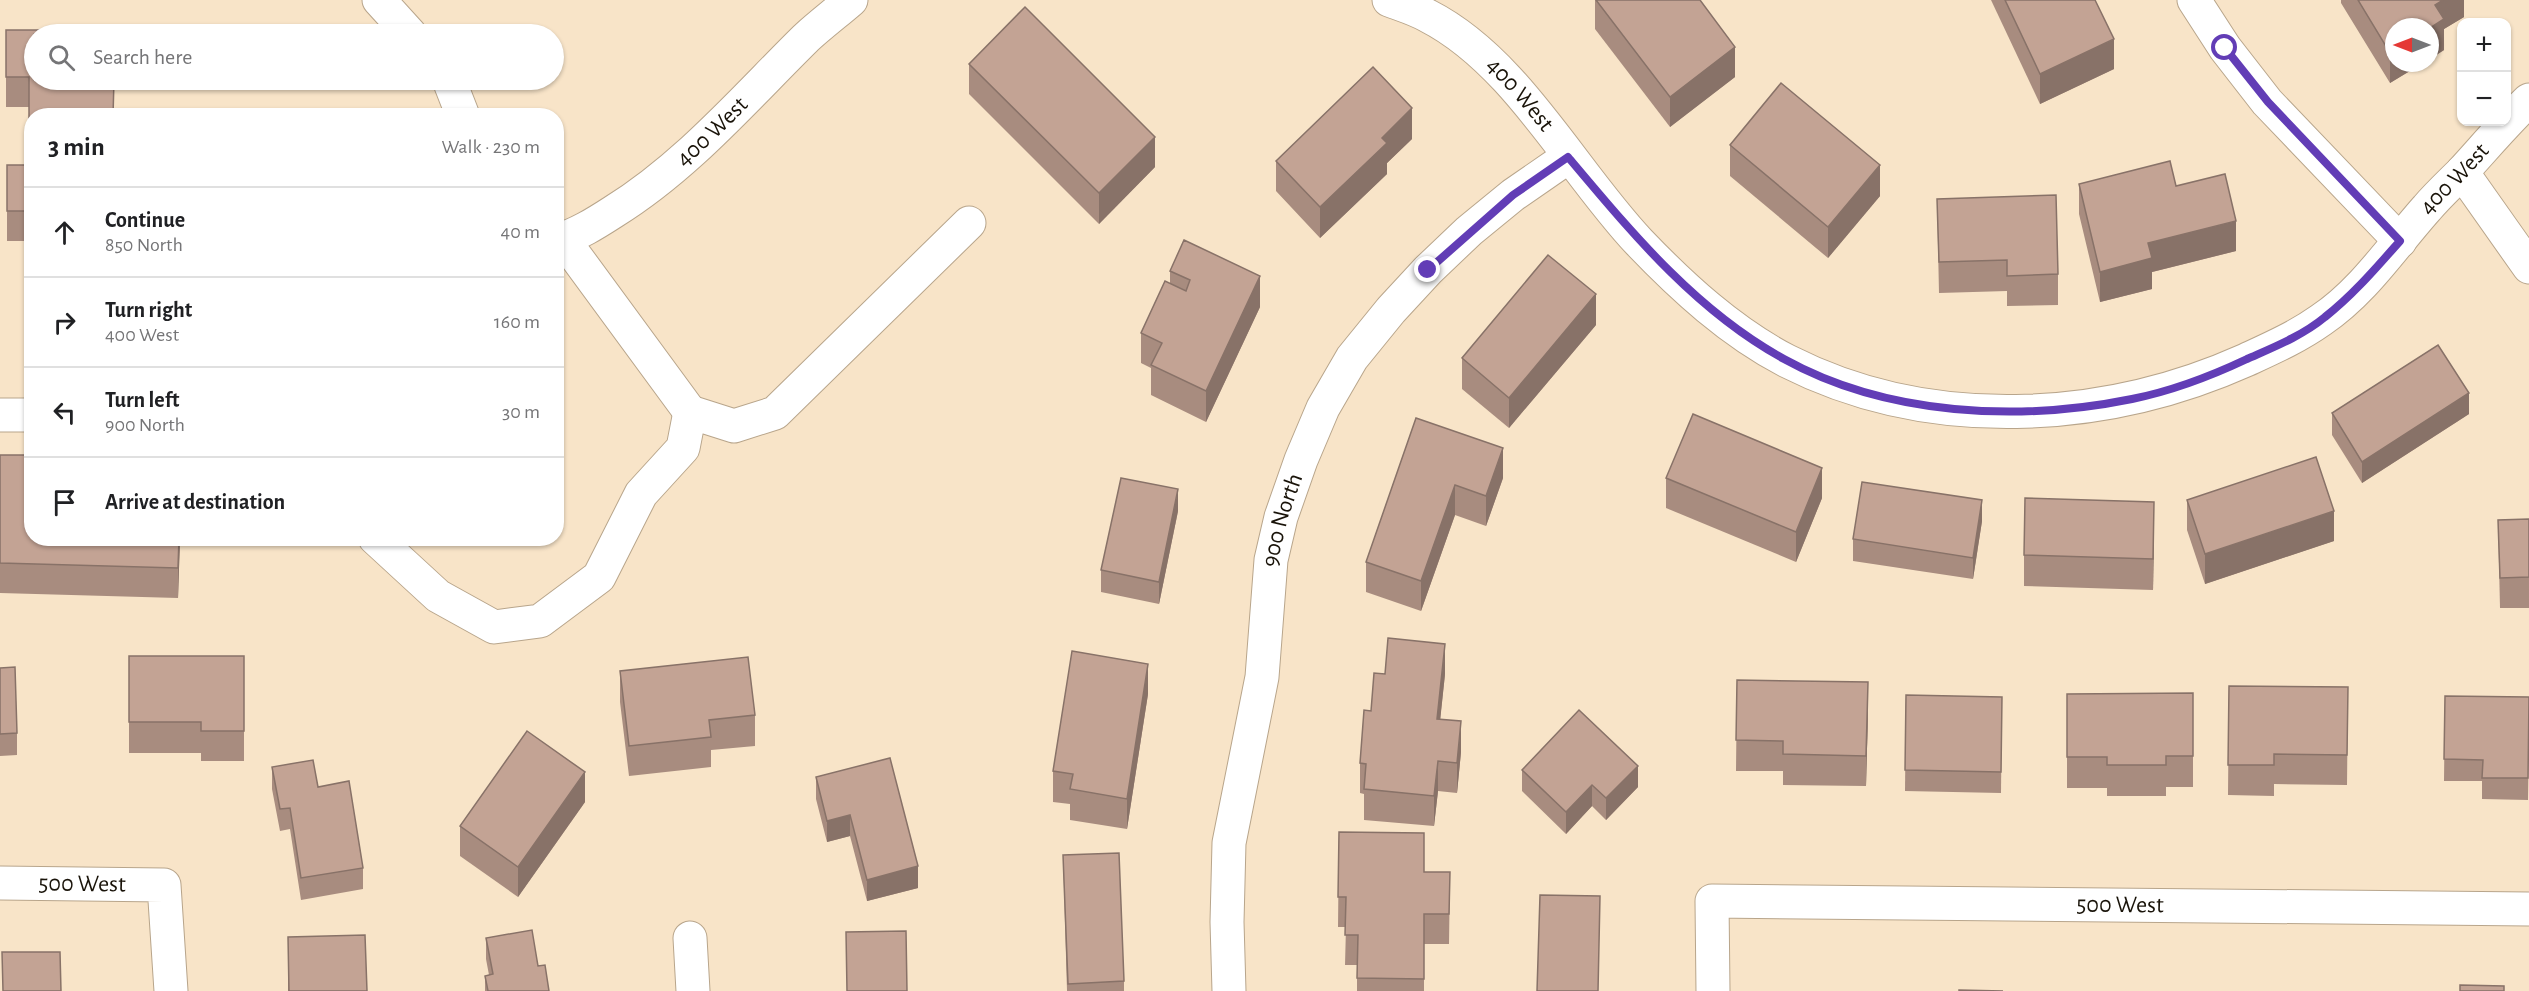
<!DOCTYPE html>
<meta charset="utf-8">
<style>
:root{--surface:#fff;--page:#f6f6f6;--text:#202124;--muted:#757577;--line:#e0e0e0}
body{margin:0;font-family:"Alegreya Sans",sans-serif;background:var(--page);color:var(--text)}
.controls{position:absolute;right:18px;top:18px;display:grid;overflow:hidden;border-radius:12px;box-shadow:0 2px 4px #0004}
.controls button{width:54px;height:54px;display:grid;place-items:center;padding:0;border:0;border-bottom:2px solid var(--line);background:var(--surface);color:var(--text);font:30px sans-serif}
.compass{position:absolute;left:2385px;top:18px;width:54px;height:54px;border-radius:50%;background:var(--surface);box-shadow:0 2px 4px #0004;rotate:270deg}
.stop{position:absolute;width:18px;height:18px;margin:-14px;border:4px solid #623db6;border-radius:50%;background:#fff}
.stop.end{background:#623db6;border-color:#fff;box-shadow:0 2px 6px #0008}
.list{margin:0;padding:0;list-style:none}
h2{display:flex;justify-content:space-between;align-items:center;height:78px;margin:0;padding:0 24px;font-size:26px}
h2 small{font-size:20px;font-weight:400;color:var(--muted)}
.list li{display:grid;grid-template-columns:39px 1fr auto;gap:18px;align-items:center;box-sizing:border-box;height:90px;padding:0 24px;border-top:2px solid var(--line)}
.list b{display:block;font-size:22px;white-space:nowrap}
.list p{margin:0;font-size:20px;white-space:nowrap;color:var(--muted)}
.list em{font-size:20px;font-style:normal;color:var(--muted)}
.icon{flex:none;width:33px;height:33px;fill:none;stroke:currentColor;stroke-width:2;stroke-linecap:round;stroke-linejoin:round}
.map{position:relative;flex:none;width:2529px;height:991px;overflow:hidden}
.search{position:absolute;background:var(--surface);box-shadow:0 2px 4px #0004;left:24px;top:24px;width:540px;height:66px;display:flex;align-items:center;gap:15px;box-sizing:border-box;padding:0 21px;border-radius:33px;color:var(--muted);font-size:22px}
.panel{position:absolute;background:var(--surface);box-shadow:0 2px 4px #0004;left:24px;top:108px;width:540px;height:438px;border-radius:24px}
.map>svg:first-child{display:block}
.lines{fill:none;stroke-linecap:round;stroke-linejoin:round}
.minor-casing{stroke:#b8a58b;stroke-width:35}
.minor{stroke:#fff;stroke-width:33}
.wall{fill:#a88c7f}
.shaded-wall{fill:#887268}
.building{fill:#c3a394;stroke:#887268;stroke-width:1.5}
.route{stroke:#623db6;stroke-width:8}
.labels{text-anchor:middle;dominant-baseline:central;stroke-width:6;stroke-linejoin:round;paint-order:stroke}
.street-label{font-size:24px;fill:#191309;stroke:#fff3e2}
</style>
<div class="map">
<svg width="2529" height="991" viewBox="0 0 2529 991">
<rect width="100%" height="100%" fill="#f8e4c8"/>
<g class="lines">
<defs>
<g id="minor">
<path d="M 379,0 L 410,34"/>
<path id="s1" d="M 1389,0 C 1402,5 1416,9 1428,16 C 1516,61 1572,171 1639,242 C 1682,287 1731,332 1787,361 C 1929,433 2103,424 2246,360 C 2272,348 2297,337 2321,320 C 2364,291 2393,246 2427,208 C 2438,195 2450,184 2462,172 C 2484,148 2505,123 2529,100"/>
<path d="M 2194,0 L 2225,48 L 2267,102 L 2400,241"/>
<path d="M 449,80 L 463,116"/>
<path d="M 2462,172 L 2529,267"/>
<path d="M 563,239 L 690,412"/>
<path id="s2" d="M 556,241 C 577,235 596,223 613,212 C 687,166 744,99 806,38 C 820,25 836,13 851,0"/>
<path d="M 0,415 L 32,415"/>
<path d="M 375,538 L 438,596 L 494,627 L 540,621 L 599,577 L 641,494 L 683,448 L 690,412 L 734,426 L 775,413 L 969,223"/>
<path id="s3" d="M 0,883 L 164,885 L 171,991"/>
<path d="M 690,938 L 693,991"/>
<path id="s4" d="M 1229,991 L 1227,922 L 1229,843 L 1262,677 L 1271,560 L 1281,517 L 1301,460 L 1323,408 L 1352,358 L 1391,310 L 1428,270 L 1469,231 L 1513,195 L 1568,157"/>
<path id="s5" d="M 1713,991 L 1712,901 L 2529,909"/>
</g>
</defs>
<use href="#minor" class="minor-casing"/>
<use href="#minor" class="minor"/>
</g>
<g class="wall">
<path d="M 1595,0 L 1700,0 L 1735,77 L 1670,127 L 1595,29 Z"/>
<path d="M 1991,0 L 2095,0 L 2114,69 L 2040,104 Z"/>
<path d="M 2341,0 L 2464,0 L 2464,17 L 2444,29 L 2444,50 L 2430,59 L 2430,27 L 2394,63 L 2423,63 L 2390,83 L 2341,3 Z"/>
<path d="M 6,30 L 114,116 L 32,116 L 32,241 L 7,241 L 7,165 L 29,165 L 29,107 L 6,107 Z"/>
<path d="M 969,64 L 1155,167 L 1099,224 L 969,94 Z"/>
<path d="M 1412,139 L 1387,163 L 1387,174 L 1320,238 L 1276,191 L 1276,161 Z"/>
<path d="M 1730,145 L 1880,196 L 1828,258 L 1730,176 Z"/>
<path d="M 2079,184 L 2176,186 L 2236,251 L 2152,272 L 2152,289 L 2100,302 L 2079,214 Z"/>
<path d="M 1937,199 L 2058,274 L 2058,305 L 2007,306 L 2007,291 L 1939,293 Z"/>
<path d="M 1170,271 L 1260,307 L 1206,422 L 1151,395 L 1151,368 L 1141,363 L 1141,333 L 1170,283 Z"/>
<path d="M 1596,325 L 1509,428 L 1462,389 L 1462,358 Z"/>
<path d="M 2332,413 L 2469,414 L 2362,483 L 2332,435 Z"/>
<path d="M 1416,418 L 1503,478 L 1486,526 L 1455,515 L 1421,611 L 1366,592 L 1366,562 Z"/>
<path d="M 0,472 L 32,538 L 180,538 L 178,598 L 0,593 Z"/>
<path d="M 1666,478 L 1822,498 L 1796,562 L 1666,508 Z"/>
<path d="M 2187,500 L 2334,541 L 2205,584 L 2187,530 Z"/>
<path d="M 1178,511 L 1159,604 L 1101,592 L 1101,570 Z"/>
<path d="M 2529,519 L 2529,608 L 2500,608 L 2498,520 Z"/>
<path d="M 1982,521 L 1973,579 L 1853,561 L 1853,539 Z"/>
<path d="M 2154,533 L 2153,590 L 2024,586 L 2024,555 Z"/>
<path d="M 129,656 L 244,656 L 244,761 L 201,761 L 201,753 L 129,753 Z"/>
<path d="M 0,668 L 17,733 L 17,755 L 0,756 Z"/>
<path d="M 620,671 L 755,715 L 755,746 L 711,750 L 711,767 L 629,776 L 620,702 Z"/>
<path d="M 1445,674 L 1440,720 L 1461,752 L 1457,793 L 1438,791 L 1434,826 L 1364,820 L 1364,794 L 1360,793 L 1360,763 L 1371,711 Z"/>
<path d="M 1737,680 L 1868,712 L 1866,786 L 1783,785 L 1783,771 L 1736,771 Z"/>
<path d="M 2229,686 L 2348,687 L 2347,785 L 2274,784 L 2274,796 L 2228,795 Z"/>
<path d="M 2193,693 L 2193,787 L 2166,787 L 2166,796 L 2107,796 L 2107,788 L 2067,788 L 2067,694 Z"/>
<path d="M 1148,694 L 1127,829 L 1070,820 L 1070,804 L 1053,802 L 1053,771 Z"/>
<path d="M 1906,695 L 2002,697 L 2001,793 L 1905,791 Z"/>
<path d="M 2445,696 L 2529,731 L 2528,800 L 2482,799 L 2482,781 L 2444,781 Z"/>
<path d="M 272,767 L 318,787 L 363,868 L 363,889 L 301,900 L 290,829 L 280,831 L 272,789 Z"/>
<path d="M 1522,770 L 1638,787 L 1606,820 L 1592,806 L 1566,834 L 1522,791 Z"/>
<path d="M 816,777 L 918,888 L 867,901 L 850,836 L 827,842 L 816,799 Z"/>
<path d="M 585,802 L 518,897 L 460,856 L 460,826 Z"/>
<path d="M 1339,832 L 1424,872 L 1450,872 L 1449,944 L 1424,944 L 1424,991 L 1357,991 L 1357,965 L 1345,965 L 1346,927 L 1338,927 Z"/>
<path d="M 1063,855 L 1124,981 L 1124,991 L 1067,991 Z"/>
<path d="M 288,937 L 367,991 L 288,991 Z"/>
<path d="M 486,938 L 538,966 L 549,991 L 485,991 L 485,976 L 489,975 L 486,959 Z"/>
</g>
<g class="shaded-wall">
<path d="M 2443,0 L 2464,0 L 2464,17 L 2444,29 L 2444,50 L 2430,59 L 2430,28 L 2435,5 Z"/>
<path d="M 2114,39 L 2114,69 L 2040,104 L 2040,74 Z"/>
<path d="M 1735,47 L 1735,77 L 1670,127 L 1670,97 Z"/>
<path d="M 2394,50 L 2394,63 L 2423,63 L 2390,83 L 2390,53 Z"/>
<path d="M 1412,108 L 1412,139 L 1387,163 L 1387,174 L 1320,238 L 1320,207 L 1382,138 Z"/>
<path d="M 1155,137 L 1155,167 L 1099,224 L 1099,193 Z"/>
<path d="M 1880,165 L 1880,196 L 1828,258 L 1828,227 Z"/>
<path d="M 2236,221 L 2236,251 L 2152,272 L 2152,289 L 2100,302 L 2100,272 L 2148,243 Z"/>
<path d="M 1260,276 L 1260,307 L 1206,422 L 1206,391 Z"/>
<path d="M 1596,294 L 1596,325 L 1509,428 L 1509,398 Z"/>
<path d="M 2469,393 L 2469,414 L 2362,483 L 2362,462 Z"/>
<path d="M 1503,448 L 1503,478 L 1486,526 L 1486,496 Z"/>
<path d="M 1822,468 L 1822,498 L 1796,562 L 1796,532 Z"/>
<path d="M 1455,485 L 1455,515 L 1421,611 L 1421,581 Z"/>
<path d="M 1178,489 L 1178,511 L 1159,604 L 1159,582 Z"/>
<path d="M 1982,500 L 1982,521 L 1973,579 L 1973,558 Z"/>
<path d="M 2154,502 L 2154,533 L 2153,590 L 2153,559 Z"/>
<path d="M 2334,511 L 2334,541 L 2205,584 L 2205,554 Z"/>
<path d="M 179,538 L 180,538 L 178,598 L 178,568 Z"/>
<path d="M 1445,644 L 1445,674 L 1437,750 L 1437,719 Z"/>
<path d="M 1148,664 L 1148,694 L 1127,829 L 1127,799 Z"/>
<path d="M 1868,682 L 1868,712 L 1866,786 L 1866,756 Z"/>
<path d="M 1461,721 L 1461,752 L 1457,793 L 1457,763 Z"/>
<path d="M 1438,761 L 1438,791 L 1434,826 L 1434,796 Z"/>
<path d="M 1638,766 L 1638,787 L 1606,820 L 1606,798 Z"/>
<path d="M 585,772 L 585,802 L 518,897 L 518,867 Z"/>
<path d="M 1592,785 L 1592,806 L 1566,834 L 1566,812 Z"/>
<path d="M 850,815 L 850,836 L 827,842 L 827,821 Z"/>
<path d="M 918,866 L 918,888 L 867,901 L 867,880 Z"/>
</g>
<g class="building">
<path d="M 1596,0 L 1700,0 L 1735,47 L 1670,97 Z"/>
<path d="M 2005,0 L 2095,0 L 2114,39 L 2040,74 Z"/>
<path d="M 2358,0 L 2443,0 L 2435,5 L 2444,19 L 2430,28 L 2430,27 L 2394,27 L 2394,50 L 2390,53 Z"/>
<path d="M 1025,7 L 1155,137 L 1099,193 L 969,64 Z"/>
<path d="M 6,30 L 114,30 L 114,34 L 34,34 L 34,80 L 114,80 L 113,116 L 32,116 L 32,211 L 7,211 L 7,165 L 29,165 L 29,77 L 6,77 Z"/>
<path d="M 1373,67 L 1412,108 L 1382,138 L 1387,143 L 1320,207 L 1276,161 Z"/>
<path d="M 1781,83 L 1880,165 L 1828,227 L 1730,145 Z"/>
<path d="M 2170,161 L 2176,186 L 2225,174 L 2236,221 L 2148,243 L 2152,258 L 2100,272 L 2079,184 Z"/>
<path d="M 2056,195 L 2058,274 L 2007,276 L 2007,260 L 1939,262 L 1937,199 Z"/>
<path d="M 1184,240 L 1260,276 L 1206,391 L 1151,365 L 1162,343 L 1141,333 L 1165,281 L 1186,291 L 1190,280 L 1170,271 Z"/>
<path d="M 1548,255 L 1596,294 L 1509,398 L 1462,358 Z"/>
<path d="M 2438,345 L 2469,393 L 2362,462 L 2332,413 Z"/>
<path d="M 1693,414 L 1822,468 L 1796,532 L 1666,478 Z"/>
<path d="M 1416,418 L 1503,448 L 1486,496 L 1455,485 L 1421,581 L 1366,562 Z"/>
<path d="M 0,455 L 32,455 L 32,538 L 179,538 L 178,568 L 0,563 Z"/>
<path d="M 2316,457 L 2334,511 L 2205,554 L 2187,500 Z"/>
<path d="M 1121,478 L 1178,489 L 1159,582 L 1101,570 Z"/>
<path d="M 1862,482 L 1982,500 L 1973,558 L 1853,539 Z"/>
<path d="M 2025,498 L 2154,502 L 2153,559 L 2024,555 Z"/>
<path d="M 2529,519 L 2529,577 L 2500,578 L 2498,520 Z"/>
<path d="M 1388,638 L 1445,644 L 1437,719 L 1461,721 L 1457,763 L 1438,761 L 1434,796 L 1364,789 L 1366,764 L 1360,763 L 1364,710 L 1371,711 L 1374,673 L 1385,674 Z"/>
<path d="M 1072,651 L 1148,664 L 1127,799 L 1070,789 L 1073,774 L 1053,771 Z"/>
<path d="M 129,656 L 244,656 L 244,731 L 201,731 L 201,722 L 129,722 Z"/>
<path d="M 748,657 L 755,715 L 709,720 L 711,737 L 629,746 L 620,671 Z"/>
<path d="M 15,667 L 17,733 L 0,734 L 0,668 Z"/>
<path d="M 1737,680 L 1868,682 L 1866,756 L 1783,754 L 1783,741 L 1736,740 Z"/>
<path d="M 2229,686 L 2348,687 L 2347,755 L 2274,754 L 2274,765 L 2228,765 Z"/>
<path d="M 2193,693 L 2193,756 L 2166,756 L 2166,765 L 2107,765 L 2107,757 L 2067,757 L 2067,694 Z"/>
<path d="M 1906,695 L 2002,697 L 2001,772 L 1905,770 Z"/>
<path d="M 2445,696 L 2529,697 L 2528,778 L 2482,778 L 2483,760 L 2444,759 Z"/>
<path d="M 1579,710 L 1638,766 L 1606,798 L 1592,785 L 1566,812 L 1522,770 Z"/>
<path d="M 527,731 L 585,772 L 518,867 L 460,826 Z"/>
<path d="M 890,758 L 918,866 L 867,880 L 850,815 L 827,821 L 816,777 Z"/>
<path d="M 313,760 L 318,787 L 349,781 L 363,868 L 301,878 L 290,808 L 280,809 L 272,767 Z"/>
<path d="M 1339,832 L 1424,833 L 1424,872 L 1450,872 L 1449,914 L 1424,914 L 1424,979 L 1357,978 L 1358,935 L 1345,935 L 1346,897 L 1338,897 Z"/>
<path d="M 1119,853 L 1124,981 L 1068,984 L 1063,855 Z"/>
<path d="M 1540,895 L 1600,896 L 1598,991 L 1537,991 Z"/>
<path d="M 532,930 L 538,966 L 545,965 L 549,991 L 488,991 L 485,976 L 493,974 L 486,938 Z"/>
<path d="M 906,931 L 907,991 L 847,991 L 846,932 Z"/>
<path d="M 365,935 L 367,991 L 289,991 L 288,937 Z"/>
<path d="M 2,952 L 60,952 L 61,991 L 3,991 Z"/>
<path d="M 2460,985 L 2504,986 L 2504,991 L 2460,991 Z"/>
<path d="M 1959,990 L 2003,991 L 1959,991 Z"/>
</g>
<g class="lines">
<path class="route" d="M 1428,270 L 1513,195 L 1568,157 C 1632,233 1696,311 1784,359 C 1887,416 2019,422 2132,399 C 2172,391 2211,376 2247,359 C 2274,347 2302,336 2325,317 C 2353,295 2376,268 2400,241 L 2268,102 L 2225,48"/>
</g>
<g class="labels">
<g class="street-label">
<text stroke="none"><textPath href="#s1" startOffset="164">400 West</textPath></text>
<text stroke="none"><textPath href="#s2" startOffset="192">400 West</textPath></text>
<text stroke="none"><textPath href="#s1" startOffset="1298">400 West</textPath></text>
<text stroke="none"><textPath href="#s4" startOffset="476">900 North</textPath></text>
<text stroke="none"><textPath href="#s3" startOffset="82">500 West</textPath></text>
<text stroke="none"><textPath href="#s5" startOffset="498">500 West</textPath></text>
</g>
</g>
</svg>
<div class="controls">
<button>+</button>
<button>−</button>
</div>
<svg class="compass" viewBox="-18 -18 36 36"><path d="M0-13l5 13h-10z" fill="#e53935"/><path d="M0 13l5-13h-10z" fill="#757577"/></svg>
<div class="stop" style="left:2225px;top:48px"></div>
<div class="stop end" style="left:1428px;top:270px"></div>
<div class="search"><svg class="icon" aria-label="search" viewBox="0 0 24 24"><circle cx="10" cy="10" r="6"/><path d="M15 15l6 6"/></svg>Search here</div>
<section class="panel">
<h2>3 min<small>Walk · 230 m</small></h2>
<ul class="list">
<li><svg class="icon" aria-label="ahead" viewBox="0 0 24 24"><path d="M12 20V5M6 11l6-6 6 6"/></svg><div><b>Continue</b><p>850 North</p></div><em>40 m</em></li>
<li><svg class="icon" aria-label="right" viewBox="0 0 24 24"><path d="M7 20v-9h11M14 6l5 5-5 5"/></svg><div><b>Turn right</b><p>400 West</p></div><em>160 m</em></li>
<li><svg class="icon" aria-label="left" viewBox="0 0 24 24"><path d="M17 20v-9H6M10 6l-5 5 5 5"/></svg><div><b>Turn left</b><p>900 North</p></div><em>30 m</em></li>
<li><svg class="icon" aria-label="arrive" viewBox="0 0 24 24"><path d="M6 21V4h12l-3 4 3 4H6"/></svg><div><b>Arrive at destination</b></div></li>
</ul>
</section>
</div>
